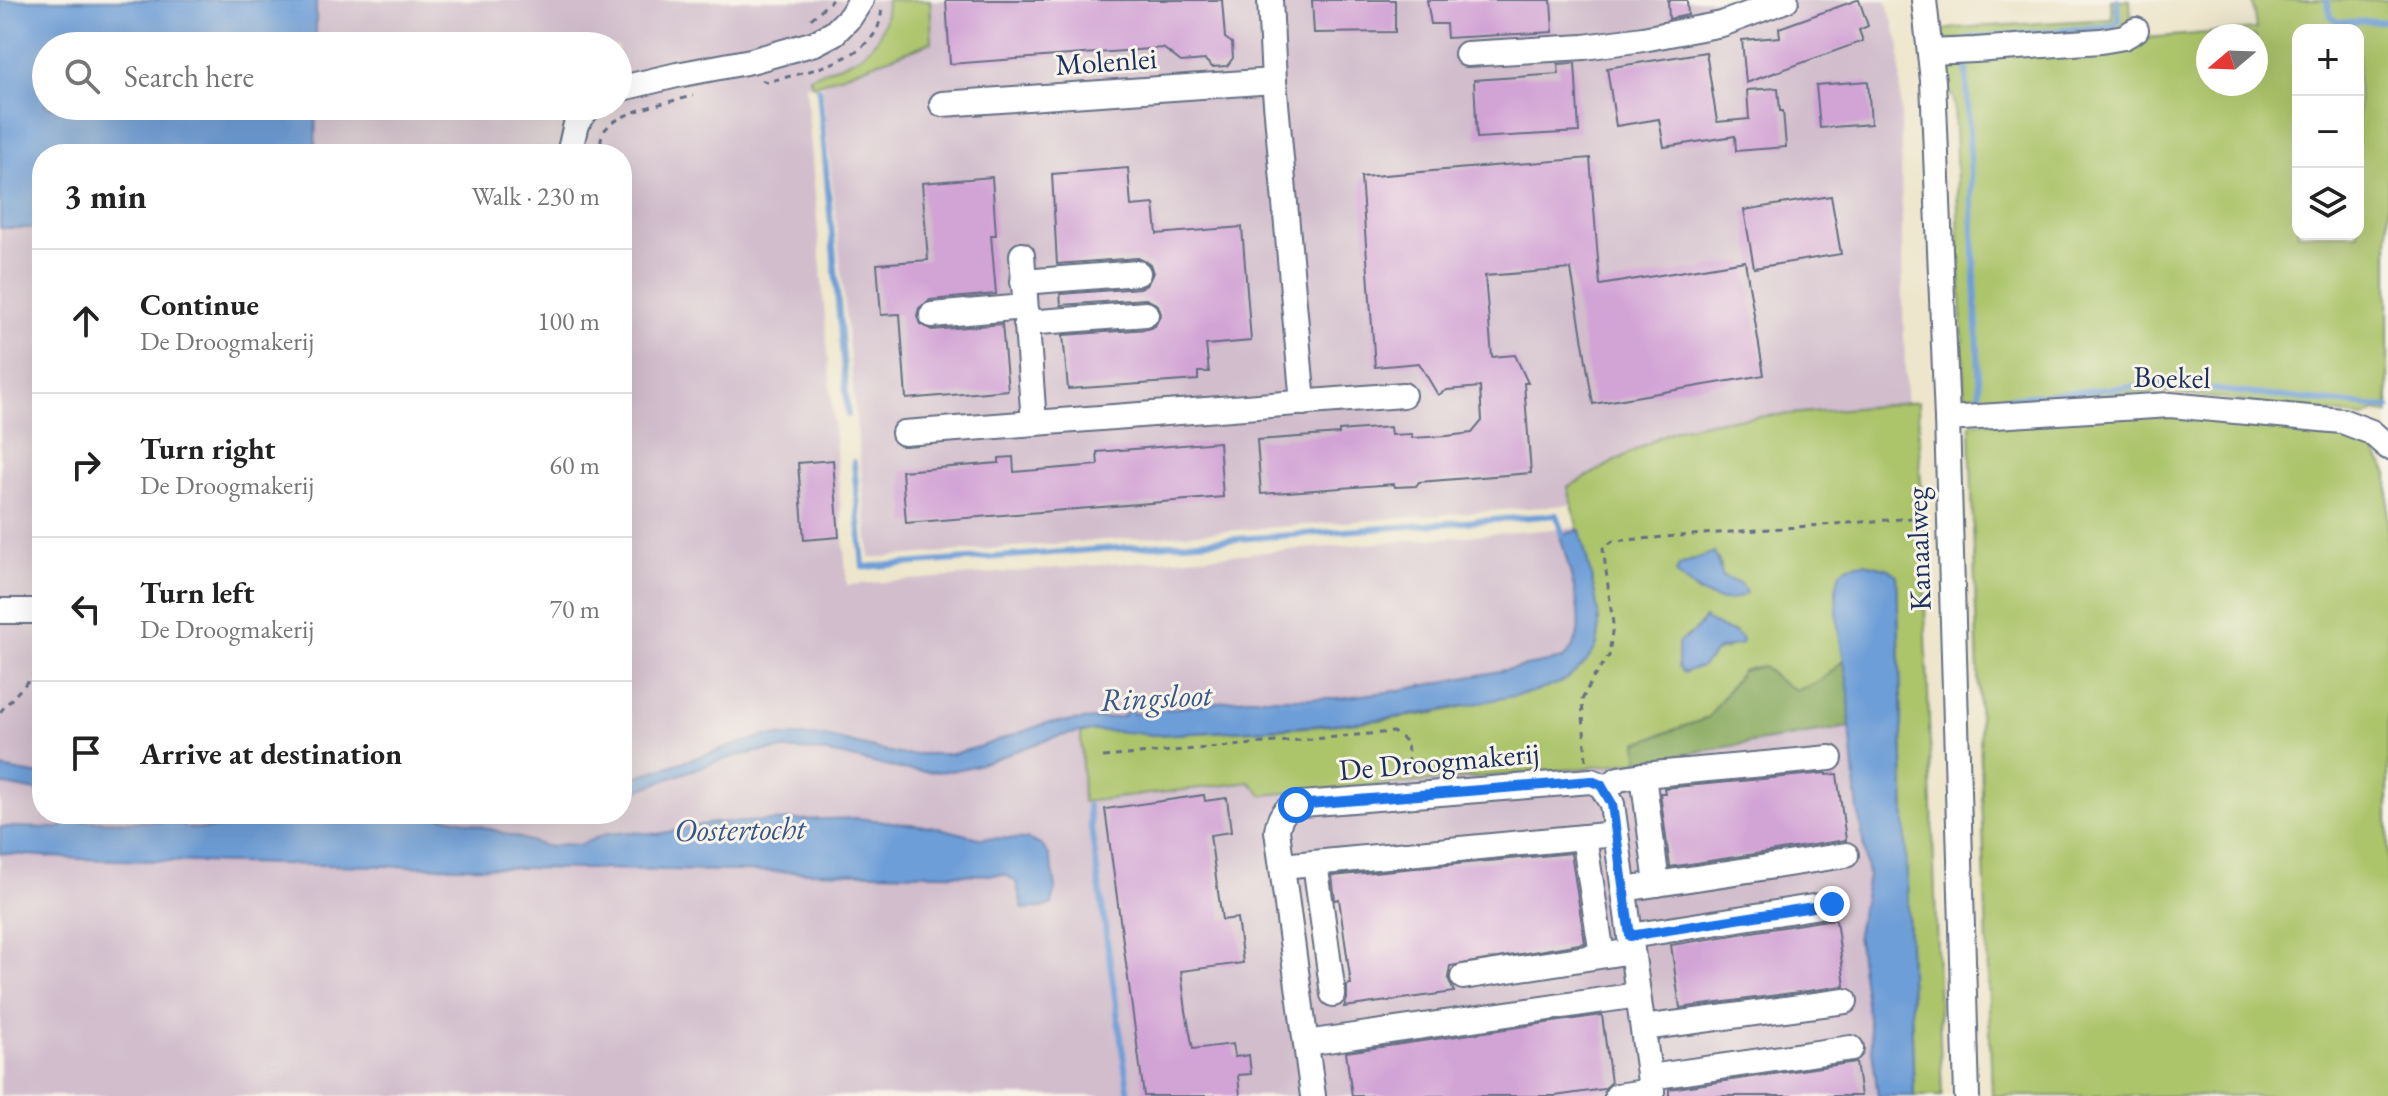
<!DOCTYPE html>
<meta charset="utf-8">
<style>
:root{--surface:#fff;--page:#f2f2f2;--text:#222;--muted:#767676;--line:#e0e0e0}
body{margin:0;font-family:"EB Garamond",serif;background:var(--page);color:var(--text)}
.controls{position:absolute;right:24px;top:24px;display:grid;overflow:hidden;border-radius:16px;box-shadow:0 8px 32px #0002}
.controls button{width:72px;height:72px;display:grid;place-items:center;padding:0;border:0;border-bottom:2px solid var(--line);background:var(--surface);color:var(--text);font:40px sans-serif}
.compass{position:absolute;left:2196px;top:24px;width:72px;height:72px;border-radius:50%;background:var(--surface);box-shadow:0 8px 32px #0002;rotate:251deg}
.stop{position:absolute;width:24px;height:24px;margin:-18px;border:6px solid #1a73e8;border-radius:50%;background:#fff}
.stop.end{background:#1a73e8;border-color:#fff;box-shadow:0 2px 8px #0008}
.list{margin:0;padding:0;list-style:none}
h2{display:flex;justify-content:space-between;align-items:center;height:104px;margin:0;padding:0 32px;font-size:34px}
h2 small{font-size:26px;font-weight:400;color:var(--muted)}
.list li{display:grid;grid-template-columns:52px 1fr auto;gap:24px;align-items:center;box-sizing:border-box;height:144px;padding:0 32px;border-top:2px solid var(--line)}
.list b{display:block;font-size:30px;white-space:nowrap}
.list p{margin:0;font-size:26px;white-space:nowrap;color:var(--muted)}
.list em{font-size:26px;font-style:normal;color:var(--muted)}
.icon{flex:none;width:44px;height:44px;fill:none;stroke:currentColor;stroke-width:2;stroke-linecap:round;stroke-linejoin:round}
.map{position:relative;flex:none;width:2388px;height:1096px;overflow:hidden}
.search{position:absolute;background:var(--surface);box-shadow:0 8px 32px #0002;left:32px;top:32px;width:600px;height:88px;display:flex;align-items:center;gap:20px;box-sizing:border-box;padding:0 28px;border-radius:44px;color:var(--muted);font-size:30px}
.panel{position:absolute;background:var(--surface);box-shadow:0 8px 32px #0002;left:32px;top:144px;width:600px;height:680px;border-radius:32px}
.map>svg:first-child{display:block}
.industrial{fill:#d1bdcc;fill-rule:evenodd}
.green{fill:#acc46a;stroke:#647a64;stroke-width:2;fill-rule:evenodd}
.forest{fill:#89aa5e;stroke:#526c5e;stroke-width:2}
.water{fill:#6e9ed7;stroke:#44669a;stroke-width:2}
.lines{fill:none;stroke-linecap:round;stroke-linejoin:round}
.stream{stroke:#6e9ed7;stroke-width:6}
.building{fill:#d2a3d5}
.minor-casing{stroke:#656f84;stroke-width:28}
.path{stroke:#656f84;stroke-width:3;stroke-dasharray:6 6;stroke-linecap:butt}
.minor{stroke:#fff;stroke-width:24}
.route{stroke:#1a73e8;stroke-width:10}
.labels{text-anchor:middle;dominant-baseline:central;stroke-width:6;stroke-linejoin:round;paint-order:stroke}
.street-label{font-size:30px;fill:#1b2f5e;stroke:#f7f3e8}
.water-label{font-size:32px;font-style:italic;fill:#385688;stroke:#f7f3e8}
</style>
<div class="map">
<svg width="2388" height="1096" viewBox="0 0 2388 1096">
<rect width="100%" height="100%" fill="#f7f3e8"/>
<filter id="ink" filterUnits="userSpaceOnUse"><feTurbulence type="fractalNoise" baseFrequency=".0125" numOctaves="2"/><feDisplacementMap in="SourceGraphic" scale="16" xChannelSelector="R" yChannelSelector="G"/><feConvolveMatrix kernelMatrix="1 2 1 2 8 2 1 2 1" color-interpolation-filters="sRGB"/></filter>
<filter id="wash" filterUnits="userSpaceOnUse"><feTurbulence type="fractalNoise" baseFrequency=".006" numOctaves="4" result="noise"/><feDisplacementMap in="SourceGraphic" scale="32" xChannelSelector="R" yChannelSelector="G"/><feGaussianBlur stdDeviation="1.8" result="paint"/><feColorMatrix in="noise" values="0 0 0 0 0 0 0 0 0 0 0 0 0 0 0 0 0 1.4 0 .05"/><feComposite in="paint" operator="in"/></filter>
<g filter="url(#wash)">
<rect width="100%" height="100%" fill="#eee6cc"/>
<path class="industrial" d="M 0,0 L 1886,0 L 1900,46 L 1903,307 L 1909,483 L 1553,506 L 870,558 L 822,81 L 806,86 L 847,585 L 1833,507 L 1838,626 L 1868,876 L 1857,934 L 1878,1096 L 0,1096 ZM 46,46 L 618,46 L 618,106 L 46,106 ZM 42,154 L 622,154 L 622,814 L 42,814 Z"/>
<g class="green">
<path d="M 887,0 L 930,0 L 932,42 L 813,86 L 809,77 C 853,60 886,54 887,0 Z"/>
<path d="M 2111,0 L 2130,0 L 2131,19 L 2123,31 L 1944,40 L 1940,31 L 1955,28 L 2112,19 Z"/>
<path d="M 2252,0 L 2388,0 L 2388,414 L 2375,411 L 2364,417 L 2167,392 L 1981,401 L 1981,404 L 1969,404 L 1969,411 L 1965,408 L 1954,99 C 1946,87 1940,74 1949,61 L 2134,39 L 2256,29 ZM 2298,30 L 2358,30 L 2358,234 L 2298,234 ZM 2208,36 L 2256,36 L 2256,84 L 2208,84 Z"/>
<path d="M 1918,402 L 1942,1096 L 1914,1096 L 1897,576 L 1889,569 L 1864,563 L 1836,589 L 1838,626 L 1844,660 C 1829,675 1817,685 1796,690 L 1782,683 L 1763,666 L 1742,671 L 1708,718 L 1637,743 L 1639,761 L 1586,768 L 1262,795 L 1250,782 L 1083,802 L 1081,731 L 1120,731 L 1153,735 L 1310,727 L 1390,719 L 1435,713 L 1560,683 L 1599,621 L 1568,487 L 1663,435 L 1678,429 L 1715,421 ZM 1705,555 L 1718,559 L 1723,577 L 1741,584 L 1699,593 L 1676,573 L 1679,565 ZM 1705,618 L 1717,628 L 1736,632 L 1727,649 L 1714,652 L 1709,660 L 1684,638 L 1695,631 Z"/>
<path d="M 2169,409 L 2362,431 L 2388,474 L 2388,1096 L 1992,1096 L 1970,433 L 1971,423 Z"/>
</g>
<path class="forest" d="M 1844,660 L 1849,692 L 1850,727 L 1639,761 L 1637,743 L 1708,718 L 1742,671 L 1763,666 L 1782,683 L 1796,690 C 1817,685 1829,675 1844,660 Z"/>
<g class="water">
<path d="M 0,0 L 316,0 L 316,46 L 46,46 L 46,106 L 316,106 L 315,154 L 42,154 L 42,228 L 0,228 Z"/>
<path d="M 1580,530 C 1586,559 1605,617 1597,644 C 1593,658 1572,677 1559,683 C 1538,693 1511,696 1488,701 C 1378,726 1266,729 1153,735 C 1120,731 1089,728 1057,737 C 1019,747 986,767 947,771 C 909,775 876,763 839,755 C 824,752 807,750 791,750 C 737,747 673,779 622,796 L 622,781 L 764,736 L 825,736 L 898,754 L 952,754 L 979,747 L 1047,723 L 1120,717 L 1126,714 L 1127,703 L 1131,702 L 1133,714 L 1247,698 L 1338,698 L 1395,691 L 1563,659 C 1569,653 1574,646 1577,638 C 1584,610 1567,563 1560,535 Z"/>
<path d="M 1714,552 L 1723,577 C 1732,581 1742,582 1746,593 C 1722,611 1694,591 1676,573 L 1679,566 Z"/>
<path d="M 1864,563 L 1889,569 L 1897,575 L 1914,1096 L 1878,1096 L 1857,934 L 1868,876 L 1857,802 L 1850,727 L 1849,692 L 1838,626 L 1836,589 L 1840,572 L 1849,566 Z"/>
<path d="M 1705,618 C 1720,632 1732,628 1742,639 L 1741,644 L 1719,649 L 1702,666 L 1683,673 L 1678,667 L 1678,643 L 1695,631 Z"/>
<path d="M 0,768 L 42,775 L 42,792 L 0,784 Z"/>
<path d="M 67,814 L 83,814 L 84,821 L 178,822 L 186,828 L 205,829 L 232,826 L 245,820 L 287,814 L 424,814 L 458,819 L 549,847 L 564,844 L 579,845 L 605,834 L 630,832 L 658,834 L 711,823 L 856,818 L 936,827 L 979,838 L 1027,839 L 1041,845 L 1049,855 L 1054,876 L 1056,889 L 1052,904 L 1043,908 L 1023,909 L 1016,882 L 1006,875 L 320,865 L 82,859 L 0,853 L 0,827 L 59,828 L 63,825 Z"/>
</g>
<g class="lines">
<g class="stream">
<path d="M 2327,0 L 2331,16 L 2337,22 L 2388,21"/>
<path d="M 1966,41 L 1971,38 L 2113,26 L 2118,21 L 2117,0"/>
<path d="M 1966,61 L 1980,401"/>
<path d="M 819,89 L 848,415"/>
<path d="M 1974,401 L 2162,384 L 2388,408"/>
<path d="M 854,462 L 863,567 L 1557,515 L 1562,535"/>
<path d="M 1088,806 L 1129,1096"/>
</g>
</g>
<g id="blocks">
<g class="building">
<path d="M 946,0 L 1222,0 L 1225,38 L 1232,43 L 1233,58 L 1227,66 L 1212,67 L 1205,60 L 1181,62 L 1163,48 L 950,64 Z"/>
<path d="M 1312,0 L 1395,0 L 1395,32 L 1314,33 Z"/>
<path d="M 1427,0 L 1551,0 L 1553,32 L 1447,38 L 1446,24 L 1431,24 Z"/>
<path d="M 1668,0 L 1687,0 L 1688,15 L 1669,19 Z"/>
<path d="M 1857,0 L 1859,0 L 1868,26 L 1859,30 L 1863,41 L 1746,83 L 1742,40 L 1780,37 L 1779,28 Z"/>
<path d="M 1706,52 L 1717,122 L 1749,119 L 1747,90 L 1778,88 L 1780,111 L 1783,111 L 1786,147 L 1736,151 L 1735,136 L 1664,147 L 1659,119 L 1616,126 L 1607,68 Z"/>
<path d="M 1575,63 L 1579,132 L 1477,138 L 1474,80 L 1559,74 L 1558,64 Z"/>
<path d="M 1868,81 L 1871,124 L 1820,128 L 1816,85 Z"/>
<path d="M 1590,158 L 1600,285 L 1745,261 L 1764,375 L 1593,404 L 1571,269 L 1485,276 L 1492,357 L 1515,355 L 1528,383 L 1524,383 L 1531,473 L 1419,482 L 1416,486 L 1395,487 L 1394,484 L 1261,494 L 1257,440 L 1339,434 L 1339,431 L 1390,427 L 1391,435 L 1412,434 L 1412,438 L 1447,436 L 1472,433 L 1482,421 L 1480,387 L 1447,390 L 1438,395 L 1419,363 L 1375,367 L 1361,177 Z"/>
<path d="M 1128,168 L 1131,206 L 1154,204 L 1157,234 L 1242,227 L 1251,341 L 1206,345 L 1209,372 L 1198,372 L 1198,380 L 1068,389 L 1063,335 L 1148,329 L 1155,326 L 1161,314 L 1158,305 L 1146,299 L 1061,305 L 1060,294 L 1140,288 L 1147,285 L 1153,273 L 1150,264 L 1138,258 L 1057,264 L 1052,174 Z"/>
<path d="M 992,177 L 996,235 L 991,235 L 996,294 L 930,300 L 919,308 L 917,316 L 920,324 L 932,330 L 1002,324 L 1008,390 L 906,399 L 900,314 L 881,315 L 877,264 L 928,260 L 922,183 Z"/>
<path d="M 1831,196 L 1841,254 L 1754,268 L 1744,210 Z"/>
<path d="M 1219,442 L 1223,497 L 906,523 L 902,471 L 999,463 L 999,458 L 1013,457 L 1014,472 L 1098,465 L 1097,452 Z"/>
<path d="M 833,460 L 839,537 L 804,540 L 798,463 Z"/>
<path d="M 1826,773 L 1826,775 L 1837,774 L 1846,840 L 1670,867 L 1660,793 L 1665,793 L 1664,788 Z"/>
<path d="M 1204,795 L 1205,801 L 1227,798 L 1231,832 L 1210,835 L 1222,920 L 1237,918 L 1243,963 L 1181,971 L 1186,1011 L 1193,1049 L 1233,1044 L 1235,1057 L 1249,1055 L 1251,1074 L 1238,1075 L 1240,1096 L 1144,1096 L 1105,809 Z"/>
<path d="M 1571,853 L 1585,943 L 1450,966 L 1448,978 L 1454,992 L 1344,1007 L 1347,999 L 1347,985 L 1351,984 L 1339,899 L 1335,900 L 1332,876 Z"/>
<path d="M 1827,920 L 1836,920 L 1845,986 L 1680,1008 L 1671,945 Z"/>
<path d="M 1602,1015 L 1611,1083 L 1604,1089 L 1555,1096 L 1352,1096 L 1346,1052 Z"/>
<path d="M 1856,1062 L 1861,1096 L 1669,1096 L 1669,1089 Z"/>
</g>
</g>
</g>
<g filter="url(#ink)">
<use href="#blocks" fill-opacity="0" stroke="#656f84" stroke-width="2"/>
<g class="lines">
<defs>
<g id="minor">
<path d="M 1270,0 L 1274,81 L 1303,403"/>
<path d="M 1924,0 L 1933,81 L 1947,419 L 1967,1096"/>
<path d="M 1930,52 L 1975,50 L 2101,41 L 2124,37 L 2136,30"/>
<path d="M 1467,54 L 1584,47 L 1643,39 L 1722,24 L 1786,0"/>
<path d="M 618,89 L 677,75 L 751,61 L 815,43 L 834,33 L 850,17 L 861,0"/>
<path d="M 942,104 L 1274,81"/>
<path d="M 569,154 L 576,124 L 590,106"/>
<path d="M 1022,255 L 1034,423"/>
<path d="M 1023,282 L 1138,273"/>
<path d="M 932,315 L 1025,307"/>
<path d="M 1026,323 L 1146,314"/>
<path d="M 1947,419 L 2170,405 L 2342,421 L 2371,432 L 2388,447"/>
<path d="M 904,433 L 1403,395"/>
<path d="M 0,611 L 42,611"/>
<path d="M 1643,775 L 1657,884"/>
<path d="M 1606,790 L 1618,779 L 1643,775 L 1830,758"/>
<path d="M 1584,837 L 1602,955"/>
<path d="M 1315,863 L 1333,994"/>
<path d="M 1282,866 L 1616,834"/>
<path d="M 1624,889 L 1846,855"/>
<path d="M 1630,936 L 1832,904"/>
<path d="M 1463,977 L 1632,951"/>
<path d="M 1643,1028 L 1845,1001"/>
<path d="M 1306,1043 L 1638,995"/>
<path d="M 1650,1077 L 1851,1048"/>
<path d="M 1313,1096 L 1277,831 C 1279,816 1286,806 1302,804 L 1591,781 L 1601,785 L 1612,804 L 1652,1096"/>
<path d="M 1617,1096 L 1652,1091"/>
</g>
</defs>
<use href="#minor" class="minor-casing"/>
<g class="path">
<path d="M 811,19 L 832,0"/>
<path d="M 762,80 L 766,82 C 799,74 855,63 875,33 C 880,25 881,16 882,8"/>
<path d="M 601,154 C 601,148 600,141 602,135 C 611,112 670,102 693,96"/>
<path d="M 0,712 L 42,665"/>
<path d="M 1103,757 L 1393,732 L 1407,742 L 1410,773"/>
<path d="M 1586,760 L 1582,700 L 1591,681 L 1609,656 L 1613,624 L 1603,548 L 1613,541 L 1927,517"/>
</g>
<use href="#minor" class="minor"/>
</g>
</g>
<g class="lines" filter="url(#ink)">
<path class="route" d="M 1296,805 L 1591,781 L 1601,785 L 1612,804 L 1630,936 L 1832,904"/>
</g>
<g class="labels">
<g class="street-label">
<text transform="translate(1106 61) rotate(-4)">Molenlei</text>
<text transform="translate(2172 377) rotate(1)">Boekel</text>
<text transform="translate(1918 549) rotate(-92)">Kanaalweg</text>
<text transform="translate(1439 761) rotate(-5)">De Droogmakerij</text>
</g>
<g class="water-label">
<text transform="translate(1156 697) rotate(-3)">Ringsloot</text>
<text transform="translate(740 829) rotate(-1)">Oostertocht</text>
</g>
</g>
</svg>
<div class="controls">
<button>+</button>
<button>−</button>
<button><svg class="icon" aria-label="layers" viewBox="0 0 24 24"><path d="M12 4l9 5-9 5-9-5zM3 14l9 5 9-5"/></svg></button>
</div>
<svg class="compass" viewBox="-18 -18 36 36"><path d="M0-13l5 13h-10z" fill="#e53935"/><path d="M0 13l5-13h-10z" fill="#767676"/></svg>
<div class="stop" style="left:1296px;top:805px"></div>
<div class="stop end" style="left:1832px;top:904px"></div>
<div class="search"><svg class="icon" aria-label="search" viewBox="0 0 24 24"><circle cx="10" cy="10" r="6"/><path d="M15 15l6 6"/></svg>Search here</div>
<section class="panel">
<h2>3 min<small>Walk · 230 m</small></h2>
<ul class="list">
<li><svg class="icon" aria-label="ahead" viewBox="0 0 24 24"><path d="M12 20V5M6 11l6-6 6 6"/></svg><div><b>Continue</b><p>De Droogmakerij</p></div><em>100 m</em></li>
<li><svg class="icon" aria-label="right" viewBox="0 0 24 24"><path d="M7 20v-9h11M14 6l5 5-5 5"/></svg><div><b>Turn right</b><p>De Droogmakerij</p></div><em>60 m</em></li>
<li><svg class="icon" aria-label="left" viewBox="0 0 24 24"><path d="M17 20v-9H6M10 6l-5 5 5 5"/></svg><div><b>Turn left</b><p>De Droogmakerij</p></div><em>70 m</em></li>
<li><svg class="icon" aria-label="arrive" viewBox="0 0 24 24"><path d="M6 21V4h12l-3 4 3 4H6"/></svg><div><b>Arrive at destination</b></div></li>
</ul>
</section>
</div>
